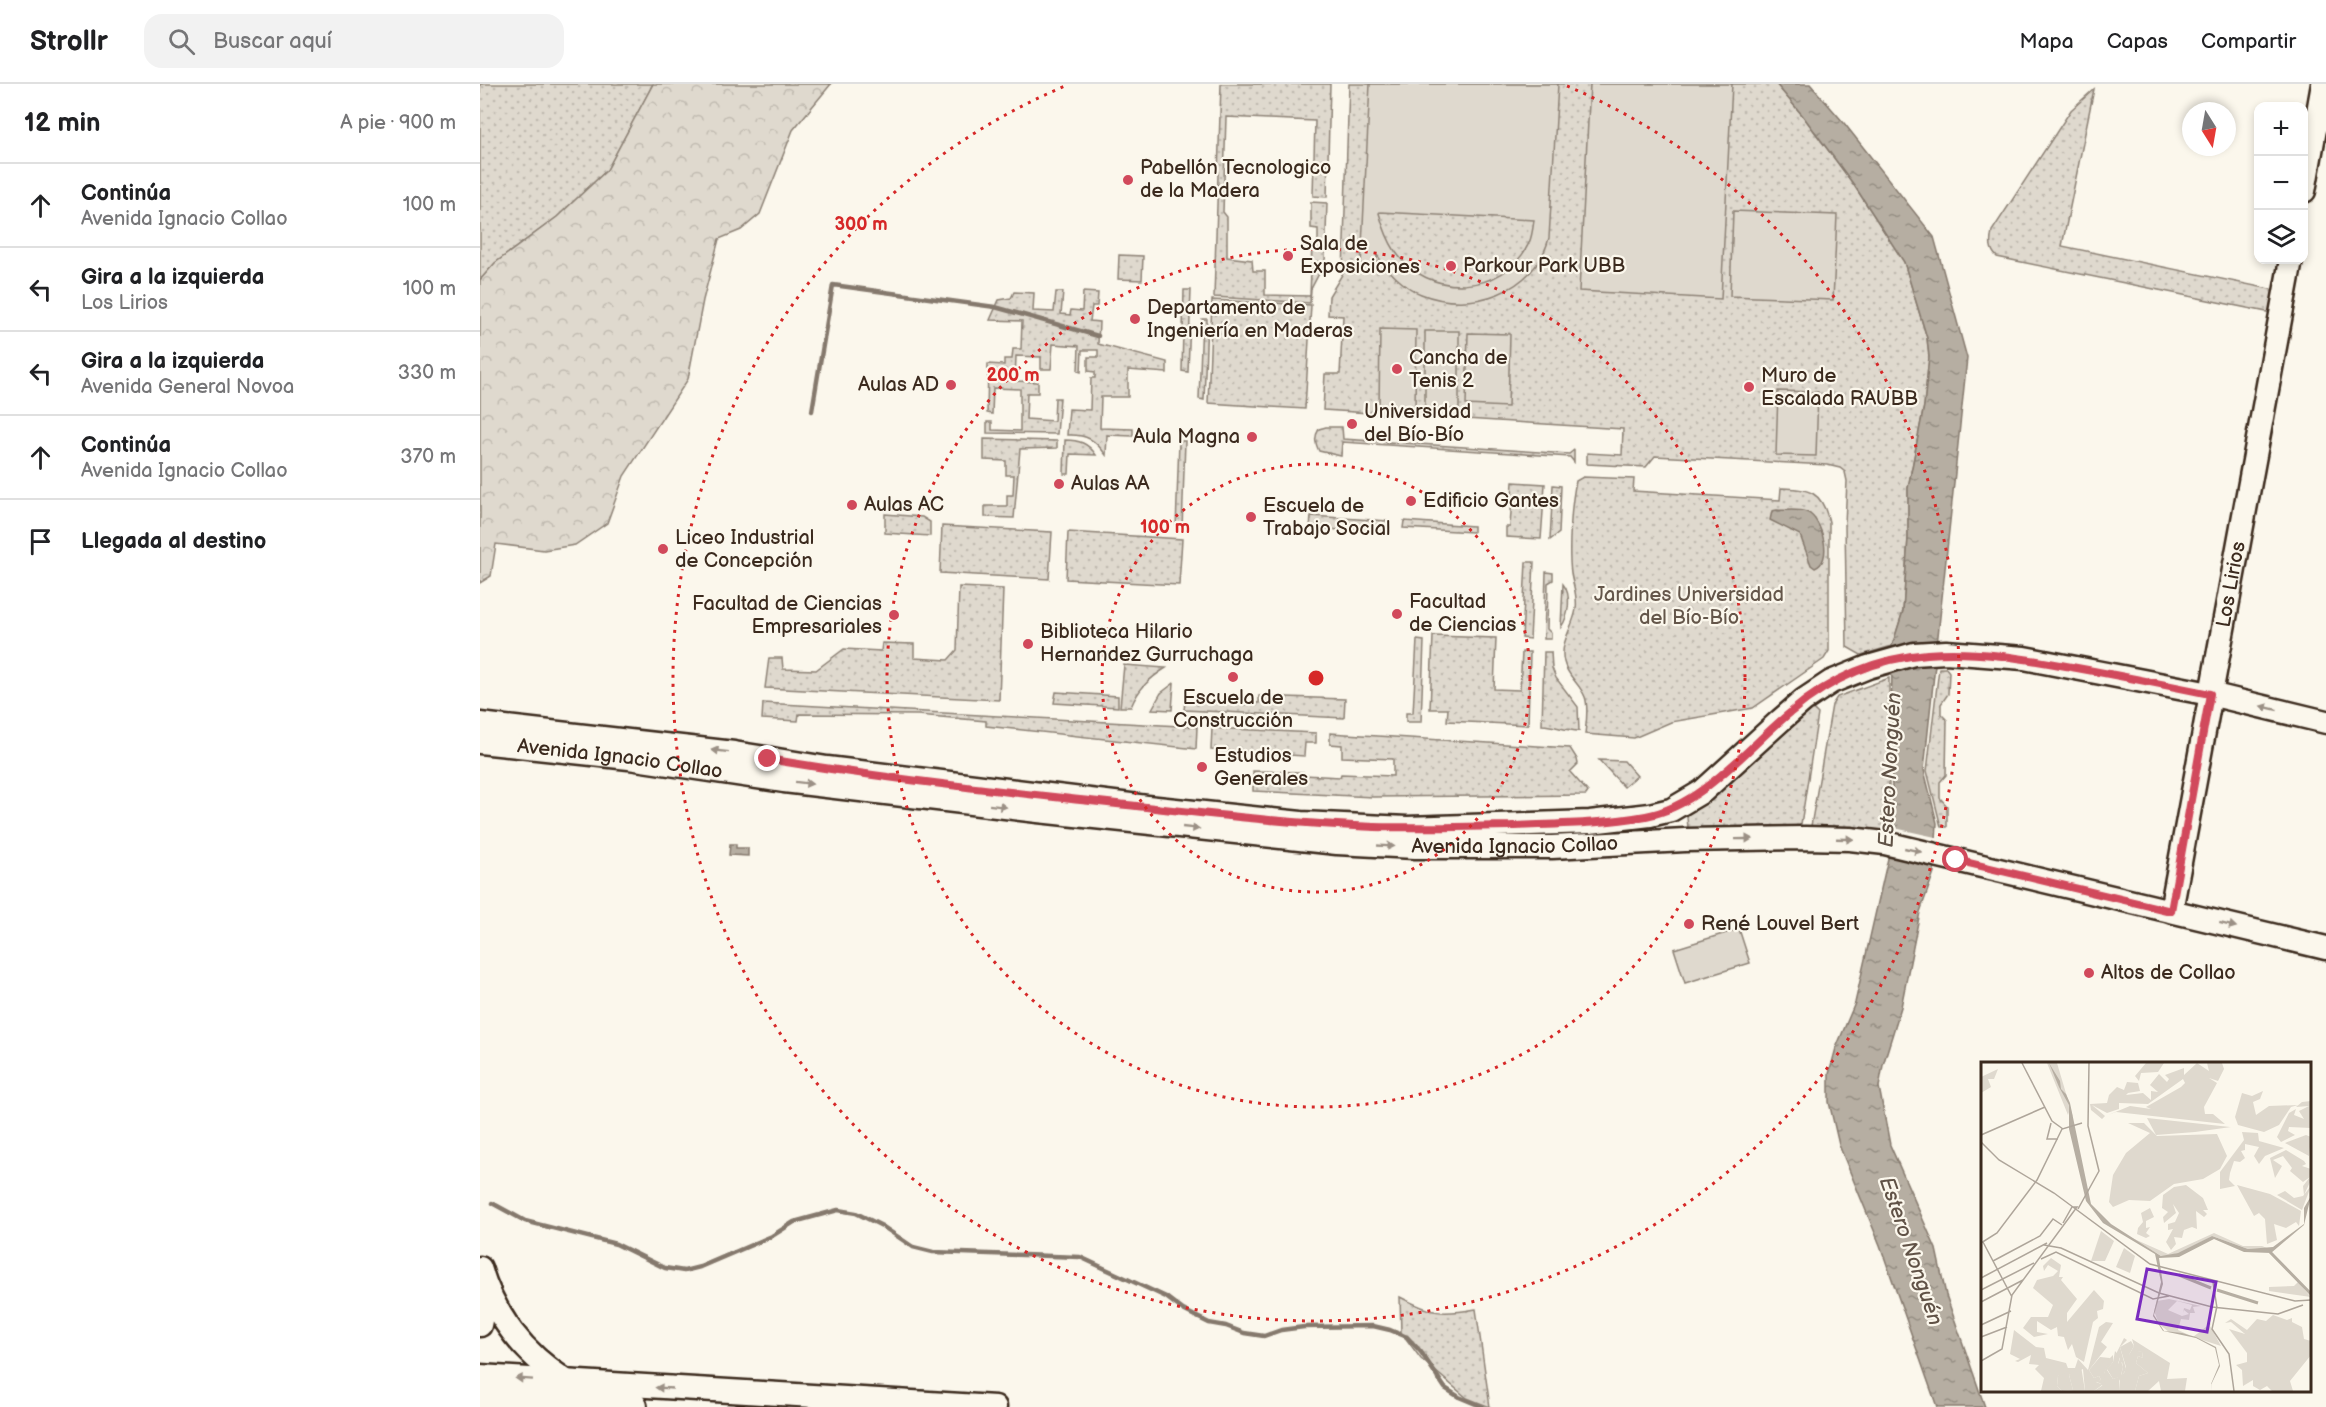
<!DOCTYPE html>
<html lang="es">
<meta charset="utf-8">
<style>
:root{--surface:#fff;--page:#f2f2f2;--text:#202124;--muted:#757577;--line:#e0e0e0}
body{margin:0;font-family:"Balsamiq Sans",sans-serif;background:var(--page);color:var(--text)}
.controls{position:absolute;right:18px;top:18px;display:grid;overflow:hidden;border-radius:12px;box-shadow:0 3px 9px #0003}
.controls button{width:54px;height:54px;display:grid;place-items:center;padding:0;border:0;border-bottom:2px solid var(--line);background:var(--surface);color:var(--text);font:30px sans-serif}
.compass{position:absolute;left:1702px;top:18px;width:54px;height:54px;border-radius:50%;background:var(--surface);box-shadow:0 3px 9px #0003;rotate:169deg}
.stop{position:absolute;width:18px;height:18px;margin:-14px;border:4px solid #d1495b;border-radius:50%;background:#fff}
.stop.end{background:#d1495b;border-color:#fff;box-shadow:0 2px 6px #0008}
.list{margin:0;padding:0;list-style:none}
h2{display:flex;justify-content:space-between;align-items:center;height:78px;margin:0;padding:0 24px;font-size:26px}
h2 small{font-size:20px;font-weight:400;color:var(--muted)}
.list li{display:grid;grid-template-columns:39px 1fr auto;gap:18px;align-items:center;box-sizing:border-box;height:84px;padding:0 24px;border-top:2px solid var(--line)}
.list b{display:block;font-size:22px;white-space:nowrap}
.list p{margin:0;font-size:20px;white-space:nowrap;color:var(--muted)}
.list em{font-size:20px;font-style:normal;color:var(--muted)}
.icon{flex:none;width:33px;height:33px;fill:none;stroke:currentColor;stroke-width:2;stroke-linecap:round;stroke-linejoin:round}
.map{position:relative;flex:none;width:1846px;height:1323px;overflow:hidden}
header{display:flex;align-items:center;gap:36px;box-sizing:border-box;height:84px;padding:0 30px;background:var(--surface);border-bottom:2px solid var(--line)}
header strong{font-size:28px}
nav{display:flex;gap:33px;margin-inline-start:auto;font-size:21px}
.search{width:420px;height:54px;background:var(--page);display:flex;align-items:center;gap:15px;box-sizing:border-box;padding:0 21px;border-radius:18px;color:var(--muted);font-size:22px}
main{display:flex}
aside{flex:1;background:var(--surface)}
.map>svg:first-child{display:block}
.grass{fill:url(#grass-dots);stroke:#8d8276;stroke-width:1.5}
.forest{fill:url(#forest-crowns);stroke:#8d8276;stroke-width:1.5}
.garden{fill:#dfd9ce;stroke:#8d8276;stroke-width:1.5;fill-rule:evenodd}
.water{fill:url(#water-ripples);stroke:#85796d;stroke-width:1.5}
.pier{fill:#fbf7ec}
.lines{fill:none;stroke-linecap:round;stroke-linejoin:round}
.stream{stroke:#85796d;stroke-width:4.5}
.secondary-casing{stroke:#3b2a1e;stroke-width:27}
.highway-casing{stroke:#3b2a1e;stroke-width:34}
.secondary{stroke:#fbf7ec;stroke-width:22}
.highway{stroke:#fbf7ec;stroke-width:30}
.oneway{fill:#9b9085}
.route{stroke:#d1495b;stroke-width:8}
.ring{fill:none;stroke:#d62828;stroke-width:3;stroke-dasharray:3 6}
.poi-dot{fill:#d1495b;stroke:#fbf7ec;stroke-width:2}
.labels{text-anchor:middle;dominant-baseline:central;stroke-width:4.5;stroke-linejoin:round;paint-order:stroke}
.poi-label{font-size:20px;fill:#3b2a1e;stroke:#fbf7ec;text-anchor:start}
.street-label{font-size:20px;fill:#3b2a1e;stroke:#fbf7ec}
.park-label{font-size:20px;fill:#64564a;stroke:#fbf7ec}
.water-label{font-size:21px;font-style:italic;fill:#605246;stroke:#fbf7ec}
.inset-river{fill:none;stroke:#b6aea2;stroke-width:3}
.inset-road{fill:none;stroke:#aea59a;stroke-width:1.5}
.view{fill:#7b2cbf;fill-opacity:0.15;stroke:#7b2cbf;stroke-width:3}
.inset-edge{fill:none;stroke:#3b2a1e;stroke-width:3}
.centre{fill:#d62828;stroke:#fbf7ec;stroke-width:3}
.ring-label{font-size:18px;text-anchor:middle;font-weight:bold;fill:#d62828;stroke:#fbf7ec;stroke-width:4.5;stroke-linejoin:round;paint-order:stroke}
</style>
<header>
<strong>Strollr</strong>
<div class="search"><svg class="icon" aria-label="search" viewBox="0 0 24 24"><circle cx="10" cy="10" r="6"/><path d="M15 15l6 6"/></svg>Buscar aquí</div>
<nav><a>Mapa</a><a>Capas</a><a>Compartir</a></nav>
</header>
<main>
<aside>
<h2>12 min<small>A pie · 900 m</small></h2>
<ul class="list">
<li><svg class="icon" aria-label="ahead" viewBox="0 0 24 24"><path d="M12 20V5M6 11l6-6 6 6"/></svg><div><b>Continúa</b><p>Avenida Ignacio Collao</p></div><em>100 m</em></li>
<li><svg class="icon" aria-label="left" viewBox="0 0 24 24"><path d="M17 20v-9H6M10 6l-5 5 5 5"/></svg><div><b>Gira a la izquierda</b><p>Los Lirios</p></div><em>100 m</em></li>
<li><svg class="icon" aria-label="left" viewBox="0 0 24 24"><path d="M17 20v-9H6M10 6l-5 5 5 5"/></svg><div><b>Gira a la izquierda</b><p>Avenida General Novoa</p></div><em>330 m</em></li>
<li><svg class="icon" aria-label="ahead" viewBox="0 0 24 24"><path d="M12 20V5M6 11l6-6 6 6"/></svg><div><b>Continúa</b><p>Avenida Ignacio Collao</p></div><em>370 m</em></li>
<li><svg class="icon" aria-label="arrive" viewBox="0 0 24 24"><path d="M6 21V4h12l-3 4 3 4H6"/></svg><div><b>Llegada al destino</b></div></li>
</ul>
</aside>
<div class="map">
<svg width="1846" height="1323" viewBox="0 0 1846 1323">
<defs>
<pattern id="grass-dots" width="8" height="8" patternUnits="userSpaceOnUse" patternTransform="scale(1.5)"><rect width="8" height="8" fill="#dfd9ce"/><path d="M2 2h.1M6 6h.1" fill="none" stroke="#c0bab0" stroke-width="1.8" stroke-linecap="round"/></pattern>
<pattern id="forest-crowns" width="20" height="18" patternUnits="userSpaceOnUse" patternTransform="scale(1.5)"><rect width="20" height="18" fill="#dfd9ce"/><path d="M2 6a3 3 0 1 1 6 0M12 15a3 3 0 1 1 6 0" fill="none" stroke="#c0bab0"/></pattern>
<pattern id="water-ripples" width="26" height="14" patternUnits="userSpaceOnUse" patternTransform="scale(1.5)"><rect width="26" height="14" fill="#b6aea2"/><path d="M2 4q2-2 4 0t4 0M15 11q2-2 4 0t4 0" fill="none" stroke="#958e83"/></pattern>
</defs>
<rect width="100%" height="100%" fill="#fbf7ec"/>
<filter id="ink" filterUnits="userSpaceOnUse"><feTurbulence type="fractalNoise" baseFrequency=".0167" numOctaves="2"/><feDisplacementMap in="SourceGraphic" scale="12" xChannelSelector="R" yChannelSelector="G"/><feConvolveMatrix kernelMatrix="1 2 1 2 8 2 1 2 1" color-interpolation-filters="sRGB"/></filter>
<g filter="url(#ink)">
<g class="grass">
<path d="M 0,0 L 173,0 L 127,86 L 77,133 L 15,179 L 0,196 Z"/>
<path d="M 741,0 L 850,0 L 847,113 L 833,112 L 835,37 L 746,33 L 743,128 L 747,133 L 747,173 L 772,176 L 773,187 L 785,187 L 785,211 L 830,212 L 832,160 L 838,160 L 838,145 L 831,144 L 831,118 L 847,119 L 845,178 L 831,205 L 830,219 L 734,213 Z"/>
<path d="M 869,0 L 1296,0 L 1323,32 L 1374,101 L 1424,178 L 1447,254 L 1449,273 L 1444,322 L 1428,404 L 1428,454 L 1423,527 L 1412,562 L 1381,571 L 1367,563 L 1365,440 L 1367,397 L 1365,388 L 1360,384 L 1347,381 L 1175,372 L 1166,383 L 1107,380 L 1107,369 L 1142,371 L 1143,345 L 843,326 L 845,290 L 860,290 L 863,232 L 848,231 L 849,212 L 863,189 Z"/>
<path d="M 1614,5 L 1582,162 L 1795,206 L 1792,229 L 1517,173 C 1509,165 1510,158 1512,147 L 1591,26 Z"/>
<path d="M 639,171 L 663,172 L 662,196 L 638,195 Z"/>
<path d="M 704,206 L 711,206 L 708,288 L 702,287 Z"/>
<path d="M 534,208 L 554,209 L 553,227 L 574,228 L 576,208 L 583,208 L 581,230 L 590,231 L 591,226 L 602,227 L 603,208 L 618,209 L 617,222 L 612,222 L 610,237 L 619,238 L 618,260 L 687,278 L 687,289 L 648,286 L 648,313 L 621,313 L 620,344 L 653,345 L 653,352 L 627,351 L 626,371 C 615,356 607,350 587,351 L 589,325 L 610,326 L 611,294 L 615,294 L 615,288 L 608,287 L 608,273 L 618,273 L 618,266 L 602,266 L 601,288 L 598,287 L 599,262 L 573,260 L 571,285 L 561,285 L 561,273 L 536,272 L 535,297 L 558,298 L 558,309 L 547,309 L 546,335 L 574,337 L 575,314 L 580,314 L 577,350 L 507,349 L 507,338 L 512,338 L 512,346 L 540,347 L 540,305 L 513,304 L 512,330 L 507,329 L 508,280 L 524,281 L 524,275 L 532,275 L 533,265 L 541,265 L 542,237 L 510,236 L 519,216 L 531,214 Z"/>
<path d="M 732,216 L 831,221 L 825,325 L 728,319 Z"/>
<path d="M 722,235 L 727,235 L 724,316 L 719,315 Z"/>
<path d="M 846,343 L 862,343 L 863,355 L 1089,370 L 1094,366 L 1094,378 L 1090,373 L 862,358 L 861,372 L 839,367 C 835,359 834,353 839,345 Z"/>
<path d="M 504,355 L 577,357 L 577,364 L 540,365 L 534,434 L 505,433 L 505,422 L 527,422 L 527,411 L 533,411 L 534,391 L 526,391 L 526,377 L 504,376 Z"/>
<path d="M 585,356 C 599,356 608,359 616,371 L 590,370 L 589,390 L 584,390 Z"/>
<path d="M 699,357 L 705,357 L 702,445 L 696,445 Z"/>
<path d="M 1103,393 L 1154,395 L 1153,407 L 1300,416 L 1301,404 C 1330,405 1342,407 1349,438 L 1349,567 L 1344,575 L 1273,624 L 1191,638 L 1154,654 L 1105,650 C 1106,639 1109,624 1105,613 C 1100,600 1087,592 1084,578 C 1079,559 1093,544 1096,525 C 1098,513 1093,501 1091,489 C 1088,466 1091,420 1096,397 Z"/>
<path d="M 1033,398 L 1065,400 L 1061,455 L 1026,453 L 1026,443 L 1030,443 Z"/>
<path d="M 1073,401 L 1081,402 L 1079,449 L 1070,456 Z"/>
<path d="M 405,430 L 442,433 L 450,438 L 450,452 L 405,449 Z"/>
<path d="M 831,432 L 908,437 L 908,449 L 830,444 Z"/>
<path d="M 924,437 L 993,442 L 993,448 L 923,444 Z"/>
<path d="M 462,442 L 572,448 L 569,495 L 460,489 Z"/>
<path d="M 588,448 L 702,455 L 699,501 L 586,495 Z"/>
<path d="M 1046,478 L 1054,478 L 1050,555 L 1042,554 Z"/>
<path d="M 1066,488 L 1073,489 L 1073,496 L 1068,499 L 1067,545 L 1071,549 L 1071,555 L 1064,555 Z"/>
<path d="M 1083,500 C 1092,511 1089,532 1081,543 Z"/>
<path d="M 479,503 L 523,505 L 519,616 L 285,604 L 289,574 L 302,574 L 303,585 L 336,586 L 364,565 L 401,567 L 402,559 L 434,560 L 434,574 L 468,576 L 477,566 Z"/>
<path d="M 953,552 L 1016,554 L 1014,605 L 1040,606 L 1042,568 L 1050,568 L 1048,641 L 967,637 L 968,625 L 950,625 Z"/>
<path d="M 937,556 L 944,557 L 941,638 L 926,638 L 926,629 L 933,629 Z"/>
<path d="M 1064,568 L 1071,568 L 1072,584 L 1076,594 L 1098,623 L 1099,647 C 1084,646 1076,642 1062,641 Z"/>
<path d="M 644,581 L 686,584 C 670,594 658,605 651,623 L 640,623 Z"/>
<path d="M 1459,584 L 1466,584 L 1469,588 L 1468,610 L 1461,620 L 1461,630 L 1467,636 L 1466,691 L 1460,698 L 1460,714 L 1467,722 L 1467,743 L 1461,743 L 1447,687 Z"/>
<path d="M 1409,594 L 1409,738 L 1401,751 L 1338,746 L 1331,742 L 1352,621 L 1357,613 Z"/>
<path d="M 694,599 L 692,626 L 672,625 L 681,609 Z"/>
<path d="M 576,608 L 638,612 L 638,623 L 574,619 Z"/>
<path d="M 779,612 L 865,615 L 864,634 L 704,626 L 705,616 L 779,619 Z"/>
<path d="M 283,619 L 717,643 L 716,665 L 506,642 L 506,637 L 438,631 L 319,630 L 318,637 L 282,635 Z"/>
<path d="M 1333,625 L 1338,630 L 1321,740 L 1316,744 L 1208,744 L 1207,733 L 1210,726 L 1230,713 L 1318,636 Z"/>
<path d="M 732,644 L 836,649 L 836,659 L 825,659 L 824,672 L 731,666 Z"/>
<path d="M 850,649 L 1090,664 L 1097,675 L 1098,680 L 1090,688 L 1108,708 L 1106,711 L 893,713 L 773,707 L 773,687 L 823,688 L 824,691 L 860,693 L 861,690 L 913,692 L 913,675 L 862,673 L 862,661 L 850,660 Z"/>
<path d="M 1119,676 L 1144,677 L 1157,692 L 1144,703 Z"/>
<path d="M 920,1213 C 953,1230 961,1231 996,1225 L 1010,1323 L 987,1314 L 941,1275 L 921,1248 Z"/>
</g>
<path class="forest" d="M 173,0 L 351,0 L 313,46 L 280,130 L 261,146 L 239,155 L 223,216 L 208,295 L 144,392 L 127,439 L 95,461 L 64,466 L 16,460 L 11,492 L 0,499 L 0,196 L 15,179 L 77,133 L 127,86 Z"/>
<g class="garden">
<path d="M 890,0 L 1078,0 L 1069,154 C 1055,208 991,230 941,210 C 923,203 907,186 897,171 L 896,183 L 881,182 ZM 899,129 L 900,128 L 1054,136 C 1053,144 1052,153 1049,159 C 1024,212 947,215 915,167 C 907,155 903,143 899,129 Z"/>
<path d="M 1110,0 L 1252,0 L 1241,215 L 1099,207 Z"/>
<path d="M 1253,127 L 1357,131 L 1353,216 L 1250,212 Z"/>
<path d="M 900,245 L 936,246 L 935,324 L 899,324 Z"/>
<rect x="945" y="247" width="34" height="78"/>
<path d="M 988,249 L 1030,250 L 1028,323 L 986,321 Z"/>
<path d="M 1298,307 L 1338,308 L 1336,372 L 1296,371 Z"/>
<path d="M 1259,845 L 1270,879 L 1205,899 L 1194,865 Z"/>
</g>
<g class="water">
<path d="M 1296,0 L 1330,0 L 1364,39 L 1454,153 L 1487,274 L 1444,686 L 1457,739 L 1454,788 L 1440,828 L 1421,923 L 1403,981 L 1399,1003 L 1410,1061 L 1456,1165 L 1466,1211 L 1505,1323 L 1457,1323 L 1400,1161 L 1359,1061 L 1349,1018 L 1349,990 L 1356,964 L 1375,919 L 1414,748 L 1411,682 L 1412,562 L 1423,527 L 1428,454 L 1428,404 L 1444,322 L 1449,273 L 1447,254 L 1424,178 L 1374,101 L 1323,32 Z"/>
<path d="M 1297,426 C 1307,427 1322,424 1330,430 C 1343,440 1353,477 1335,484 L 1331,481 L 1320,451 L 1290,436 L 1292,427 Z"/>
<path d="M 250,760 L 256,760 L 256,764 L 268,764 L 268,772 L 249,771 Z"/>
</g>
<path class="pier" d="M 1410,743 L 1460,754 L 1457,783 L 1407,770 Z"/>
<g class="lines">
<g class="stream">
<path d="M 332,327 L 353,201 L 515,223 L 618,252"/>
<path d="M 12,1119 L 45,1137 L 136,1160 L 185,1184 L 204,1187 L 220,1183 L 292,1152 L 314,1138 L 358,1126 L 376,1129 L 402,1142 L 433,1163 L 453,1168 L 600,1173 L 686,1213 L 703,1226 L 729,1239 L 746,1242 L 764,1249 L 784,1252 L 801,1246 L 824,1243 L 893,1242 L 910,1246 L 927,1253 L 941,1268 L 965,1304 L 979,1313 L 1003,1323"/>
</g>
<defs>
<g id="secondary">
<path d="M 1824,107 L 1843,0"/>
<path d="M 0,640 L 254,669 L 347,684 L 667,723 L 821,739 L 927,744 L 1110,738 L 1170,731 L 1191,726 L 1223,707 L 1301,636 L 1324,616 L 1351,598 L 1388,583 L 1434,570 L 1466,568 L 1544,574 L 1730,610 L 1846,638"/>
<path id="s1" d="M 0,658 L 149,674 L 304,697 L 558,727 L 857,759 L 935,763 L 1072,763 L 1205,756 L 1325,754 L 1370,755 L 1405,759 L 1846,864"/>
<path id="s2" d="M 1691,827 L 1811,176"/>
<path d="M 0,1184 C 15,1233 43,1269 86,1297"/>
<path d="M 0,1241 L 5,1216 L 4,1201"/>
<path d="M 0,1292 L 515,1323"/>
</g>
<path id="highway" d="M 0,1314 L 152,1323"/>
</defs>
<use href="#secondary" class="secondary-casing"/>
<use href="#highway" class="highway-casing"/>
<use href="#secondary" class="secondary"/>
<use href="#highway" class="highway"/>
</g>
<defs><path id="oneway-solid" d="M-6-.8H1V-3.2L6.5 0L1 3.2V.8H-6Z" transform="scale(1.5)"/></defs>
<g class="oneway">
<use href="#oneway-solid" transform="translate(1789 624) rotate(-166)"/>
<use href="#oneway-solid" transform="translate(240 667) rotate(-173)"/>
<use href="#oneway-solid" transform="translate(324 699) rotate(7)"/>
<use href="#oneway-solid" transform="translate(518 722) rotate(7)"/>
<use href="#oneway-solid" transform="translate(711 744) rotate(6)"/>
<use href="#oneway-solid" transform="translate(1264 755) rotate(-1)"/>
<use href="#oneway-solid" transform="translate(1365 755) rotate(2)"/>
<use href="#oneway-solid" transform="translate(906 762) rotate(3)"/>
<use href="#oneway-solid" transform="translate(1433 766) rotate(13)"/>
<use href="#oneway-solid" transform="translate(1748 841) rotate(14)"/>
<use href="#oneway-solid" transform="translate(44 1295) rotate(-176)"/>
<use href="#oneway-solid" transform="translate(184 1304) rotate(-177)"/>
</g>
</g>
<g class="lines" filter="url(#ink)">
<path class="route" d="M 288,675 C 406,695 527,708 647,721 C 729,730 812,740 895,743 C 940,744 986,743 1031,742 C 1076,740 1122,740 1166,732 C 1222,722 1268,663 1311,628 C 1400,552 1490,564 1597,584 C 1641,592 1686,601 1730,610 L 1691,827 L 1476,776"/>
</g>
<g class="ring">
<circle cx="836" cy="594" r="214"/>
<circle cx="836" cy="594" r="429"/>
<path d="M1087 2A643 643 0 1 1 585 2"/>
</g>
<g class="poi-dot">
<circle cx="648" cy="96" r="6"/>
<circle cx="808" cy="172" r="6"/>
<circle cx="971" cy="182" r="6"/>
<circle cx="655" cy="235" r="6"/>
<circle cx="917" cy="285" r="6"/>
<circle cx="471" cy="301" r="6"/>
<circle cx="1269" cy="303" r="6"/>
<circle cx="872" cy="340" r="6"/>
<circle cx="772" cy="353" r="6"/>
<circle cx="579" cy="400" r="6"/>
<circle cx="931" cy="417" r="6"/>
<circle cx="372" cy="421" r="6"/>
<circle cx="771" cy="433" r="6"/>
<circle cx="183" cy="465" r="6"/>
<circle cx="917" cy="530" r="6"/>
<circle cx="414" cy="531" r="6"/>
<circle cx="548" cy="560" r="6"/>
<circle cx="753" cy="593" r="6"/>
<circle cx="722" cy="683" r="6"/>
<circle cx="1209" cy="840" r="6"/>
<circle cx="1609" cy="889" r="6"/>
</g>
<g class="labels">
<g class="poi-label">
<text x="660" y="84">Pabellón Tecnologico<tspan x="660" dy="23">de la Madera</tspan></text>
<text x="820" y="160">Sala de<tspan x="820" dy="23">Exposiciones</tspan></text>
<text x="983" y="182">Parkour Park UBB</text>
<text x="667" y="224">Departamento de<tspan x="667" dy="23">Ingeniería en Maderas</tspan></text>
<text x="929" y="274">Cancha de<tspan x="929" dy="23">Tenis 2</tspan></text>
<text x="1281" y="292">Muro de<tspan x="1281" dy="23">Escalada RAUBB</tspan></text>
<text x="459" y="301" text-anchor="end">Aulas AD</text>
<text x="884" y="328">Universidad<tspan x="884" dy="23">del Bío-Bío</tspan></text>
<text x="760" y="353" text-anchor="end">Aula Magna</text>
<text x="591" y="400">Aulas AA</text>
<text x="943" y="417">Edificio Gantes</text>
<text x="384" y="421">Aulas AC</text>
<text x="783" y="422">Escuela de<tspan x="783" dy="23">Trabajo Social</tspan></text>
<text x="195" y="454">Liceo Industrial<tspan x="195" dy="23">de Concepción</tspan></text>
<text x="929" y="518">Facultad<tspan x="929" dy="23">de Ciencias</tspan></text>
<text x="402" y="520" text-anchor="end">Facultad de Ciencias<tspan x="402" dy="23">Empresariales</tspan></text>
<text x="560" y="548">Biblioteca Hilario<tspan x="560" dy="23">Hernandez Gurruchaga</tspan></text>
<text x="753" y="614" text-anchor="middle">Escuela de<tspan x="753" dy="23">Construcción</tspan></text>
<text x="734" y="672">Estudios<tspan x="734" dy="23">Generales</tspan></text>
<text x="1221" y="840">René Louvel Bert</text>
<text x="1621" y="889">Altos de Collao</text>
</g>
<g class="street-label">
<text stroke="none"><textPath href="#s2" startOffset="332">Los Lirios</textPath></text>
<text stroke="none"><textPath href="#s1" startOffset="141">Avenida Ignacio Collao</textPath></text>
<text stroke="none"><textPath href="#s1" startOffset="1041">Avenida Ignacio Collao</textPath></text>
</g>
<g class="park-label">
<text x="1209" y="511">Jardines Universidad<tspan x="1209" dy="23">del Bío-Bío</tspan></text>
</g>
<g class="water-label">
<text transform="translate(1410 686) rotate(-87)">Estero Nonguén</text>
<text transform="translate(1431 1167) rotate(71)">Estero Nonguén</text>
</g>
</g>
<g transform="translate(1501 978)">
<rect width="330" height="330" fill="#fbf7ec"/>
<path d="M 166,56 L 212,61 L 214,70 L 175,73 ZM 188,237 L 220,244 L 212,245 L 214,251 L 209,251 L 208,258 L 200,257 L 197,268 L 208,273 L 188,270 L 178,262 L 173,249 L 176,239 ZM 196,239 L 211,243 L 209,248 L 203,246 L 202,251 L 203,248 L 208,252 L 201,254 L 187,248 ZM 125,260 L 132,261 L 120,280 L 126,285 L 108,308 L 113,316 L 118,314 L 120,318 L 115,320 L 120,322 L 127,298 L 132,293 L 132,300 L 126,308 L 132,317 L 140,314 L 142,305 L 141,300 L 137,303 L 139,296 L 135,292 L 143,276 L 146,278 L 139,285 L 145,307 L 138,319 L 138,329 L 125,329 L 121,323 L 113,329 L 104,329 L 102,307 L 88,313 L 92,328 L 81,329 L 76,324 L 77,314 L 84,306 L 94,306 L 97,297 L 107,308 L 118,265 ZM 230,261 L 229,264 L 240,284 L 212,275 ZM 151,277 L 189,301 L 186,317 L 206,316 L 204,329 L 180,329 L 178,319 L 167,329 L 154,329 L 158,314 L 167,311 L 155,301 L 157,294 L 162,296 L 161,290 L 152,289 L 153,295 L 148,293 L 153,284 Z" fill="#dfd9ce" fill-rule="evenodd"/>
<path d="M 165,1 L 183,1 L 177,10 L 160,11 L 158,19 L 154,14 ZM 216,1 L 228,9 L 226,1 L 241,1 L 243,7 L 237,19 L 228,16 L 236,21 L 223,45 L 224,52 L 232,52 L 244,62 L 135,50 L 127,53 L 149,44 L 170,47 L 165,45 L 200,25 L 204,21 L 202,17 L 167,42 L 138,41 L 138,47 L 126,51 L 111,43 L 124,54 L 121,57 L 110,48 L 109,42 L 126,41 L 128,33 L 136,25 L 143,28 L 146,20 L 157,21 L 159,29 L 147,31 L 145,33 L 162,31 L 170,38 L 170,29 L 177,30 L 169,23 L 178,12 L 186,20 L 188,17 L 184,13 L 203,6 L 203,13 ZM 17,7 L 13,17 L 7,17 L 10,25 L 0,31 L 0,15 ZM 282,29 L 279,37 L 272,40 L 275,53 L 288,44 L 317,43 L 310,45 L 298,63 L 283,70 L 257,63 L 254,55 L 261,31 L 271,34 ZM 330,39 L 330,66 L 308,65 L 307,69 L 314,73 L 300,80 L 296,75 L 308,51 L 315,47 L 313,53 L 323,57 L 318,49 L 328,44 L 315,45 L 321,40 ZM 147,61 L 163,61 L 176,74 L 236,72 L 246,94 L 239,107 L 222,117 L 193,122 L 169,139 L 148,138 L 132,145 L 128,140 L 132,113 L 145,91 L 169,71 ZM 212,61 L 249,65 L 250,65 L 214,70 L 210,67 ZM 261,70 L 277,71 L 278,79 L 303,86 L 284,94 L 278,102 L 273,94 L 278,85 L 264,82 L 264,88 L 260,89 L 264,96 L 259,100 L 253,99 L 249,111 L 248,118 L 254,124 L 239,127 L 239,110 L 263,78 ZM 325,73 L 330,75 L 328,94 L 304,81 ZM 305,88 L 323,99 L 325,102 L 321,104 L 330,107 L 330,118 L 323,133 L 322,124 L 329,115 L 322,120 L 309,109 L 311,106 L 302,94 L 292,98 L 301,104 L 294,116 L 289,96 ZM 205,123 L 222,136 L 227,148 L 222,148 L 226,152 L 223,155 L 215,149 L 216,167 L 211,165 L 203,168 L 201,176 L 193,175 L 195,182 L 190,188 L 185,180 L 192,167 L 187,168 L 187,162 L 194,160 L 198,151 L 192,142 L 195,151 L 183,161 L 182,155 L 187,150 L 181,146 L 182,133 L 193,125 ZM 256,123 L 289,132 L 320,149 L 318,164 L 315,160 L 305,166 L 293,162 L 296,178 L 286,182 L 284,157 L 278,151 L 273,154 ZM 330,124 L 321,148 L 296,133 L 304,129 L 313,136 L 322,134 ZM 169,146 L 173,155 L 165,159 L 165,166 L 169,165 L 165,171 L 169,174 L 165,176 L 156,172 L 157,166 L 162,160 L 160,151 ZM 70,196 L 80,203 L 78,215 L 82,215 L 80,218 L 96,237 L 86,251 L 86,260 L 113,228 L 123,239 L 122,247 L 116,249 L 117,256 L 112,260 L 103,300 L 95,295 L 91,282 L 87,288 L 83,275 L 77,274 L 76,265 L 70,268 L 56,259 L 56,270 L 67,272 L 53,275 L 42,266 L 50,255 L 67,255 L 72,243 L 52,226 L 56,218 L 72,214 L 77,209 L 67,203 L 63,209 L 62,204 ZM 317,220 L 330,235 L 288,229 L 288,225 L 313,224 ZM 292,253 L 306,258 L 311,256 L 311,260 L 321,265 L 323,277 L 330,279 L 330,293 L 309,319 L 312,329 L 291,329 L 286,324 L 279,328 L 272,324 L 272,318 L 262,324 L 261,308 L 255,303 L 266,300 L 266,291 L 248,267 L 264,272 L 250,260 L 244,261 L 250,257 L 266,268 L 276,257 L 285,259 ZM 33,268 L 55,285 L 63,286 L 65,296 L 85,301 L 88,309 L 77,314 L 76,324 L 81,329 L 60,329 L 63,316 L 54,307 L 58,303 L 48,302 L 50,293 L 37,300 L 34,299 L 39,297 L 29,292 ZM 150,279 L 153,284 L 148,293 L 153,288 L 161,290 L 162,296 L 157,294 L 155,301 L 167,311 L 158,314 L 154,329 L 138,329 L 139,315 L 132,317 L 126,307 L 132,300 L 134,289 L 139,295 L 137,302 L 140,299 L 142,305 L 140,313 L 143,311 L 145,305 L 139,285 ZM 119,295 L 129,296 L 123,312 L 125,329 L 113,329 L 122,323 L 114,319 L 120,318 L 118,314 L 113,316 L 108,308 ZM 100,304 L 104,329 L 84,329 L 92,328 L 88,313 Z" fill="#dfd9ce"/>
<path d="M 66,1 L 76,1 L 92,55 L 88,50 L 87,53 ZM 233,171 L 262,184 L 281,184 L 286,186 L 267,187 L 231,174 L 201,190 L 182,195 L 151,176 L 187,192 Z" fill="#dfd9ce"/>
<path d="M 120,169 L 133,179 L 124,199 L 110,199 ZM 143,186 L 154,194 L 149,211 L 135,205 Z" fill="#dfd9ce"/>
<path d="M 68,1 L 79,19 L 80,27 L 85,32 L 89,41 L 110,142 L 130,162 L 180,194 L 197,191 L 231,174 L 267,187 L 292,185 L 323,162 L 323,146 L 330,134 L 323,163 L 290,191 L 263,190 L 233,177 L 198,195 L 178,196 L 182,222 L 173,253 L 183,269 L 201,271 L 215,275 L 235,285 L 239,304 L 230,323 L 231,329 L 230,322 L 238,303 L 234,286 L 215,276 L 182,269 L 172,254 L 180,220 L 174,192 L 122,161 L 105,139 L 88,67 L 88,43 L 78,25 Z" fill="#b6aea2"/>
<path class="inset-river" d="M 289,190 L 330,232M 198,213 L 230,226M 236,228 L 277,241"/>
<path class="inset-road" d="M 41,1 L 71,59 L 82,67M 70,61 L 66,77 L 77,77M 0,73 L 64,45M 0,80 L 18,98 L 73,131 L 169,202 L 314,239 L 330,238M 97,147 L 118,109 L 107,64 L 108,1M 2,180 L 31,235M 0,181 L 16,171 L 56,118 L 81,67 L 101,61M 63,183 L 80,186 L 178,231 L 231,245 L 297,252 L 322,243M 60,197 L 75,190 L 172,237 L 188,234M 12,199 L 59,174 L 72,157 L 81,163M 0,216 L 66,181M 232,220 L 236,246M 0,228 L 53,201M 0,240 L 42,218M 236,244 L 231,267 L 248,292 L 253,329M 0,263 L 30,249M 0,275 L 26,265M 0,299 L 21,287 L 31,233 L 96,145 L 91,145 L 82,161"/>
<path class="view" d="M 166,207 L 235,220 L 226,270 L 156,257 Z"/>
<rect width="330" height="330" class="inset-edge"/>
</g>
<circle cx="836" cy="594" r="9" class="centre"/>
<g class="ring-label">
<text x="381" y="146">300 m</text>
<text x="533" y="297">200 m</text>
<text x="685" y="449">100 m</text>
</g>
</svg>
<div class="controls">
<button>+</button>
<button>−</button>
<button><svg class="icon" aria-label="layers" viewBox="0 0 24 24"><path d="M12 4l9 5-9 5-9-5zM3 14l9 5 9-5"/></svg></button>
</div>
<svg class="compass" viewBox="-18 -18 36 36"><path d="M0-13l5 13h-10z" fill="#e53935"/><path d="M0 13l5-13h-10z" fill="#757577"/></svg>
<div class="stop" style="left:1476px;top:776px"></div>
<div class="stop end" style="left:288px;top:675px"></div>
</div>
</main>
